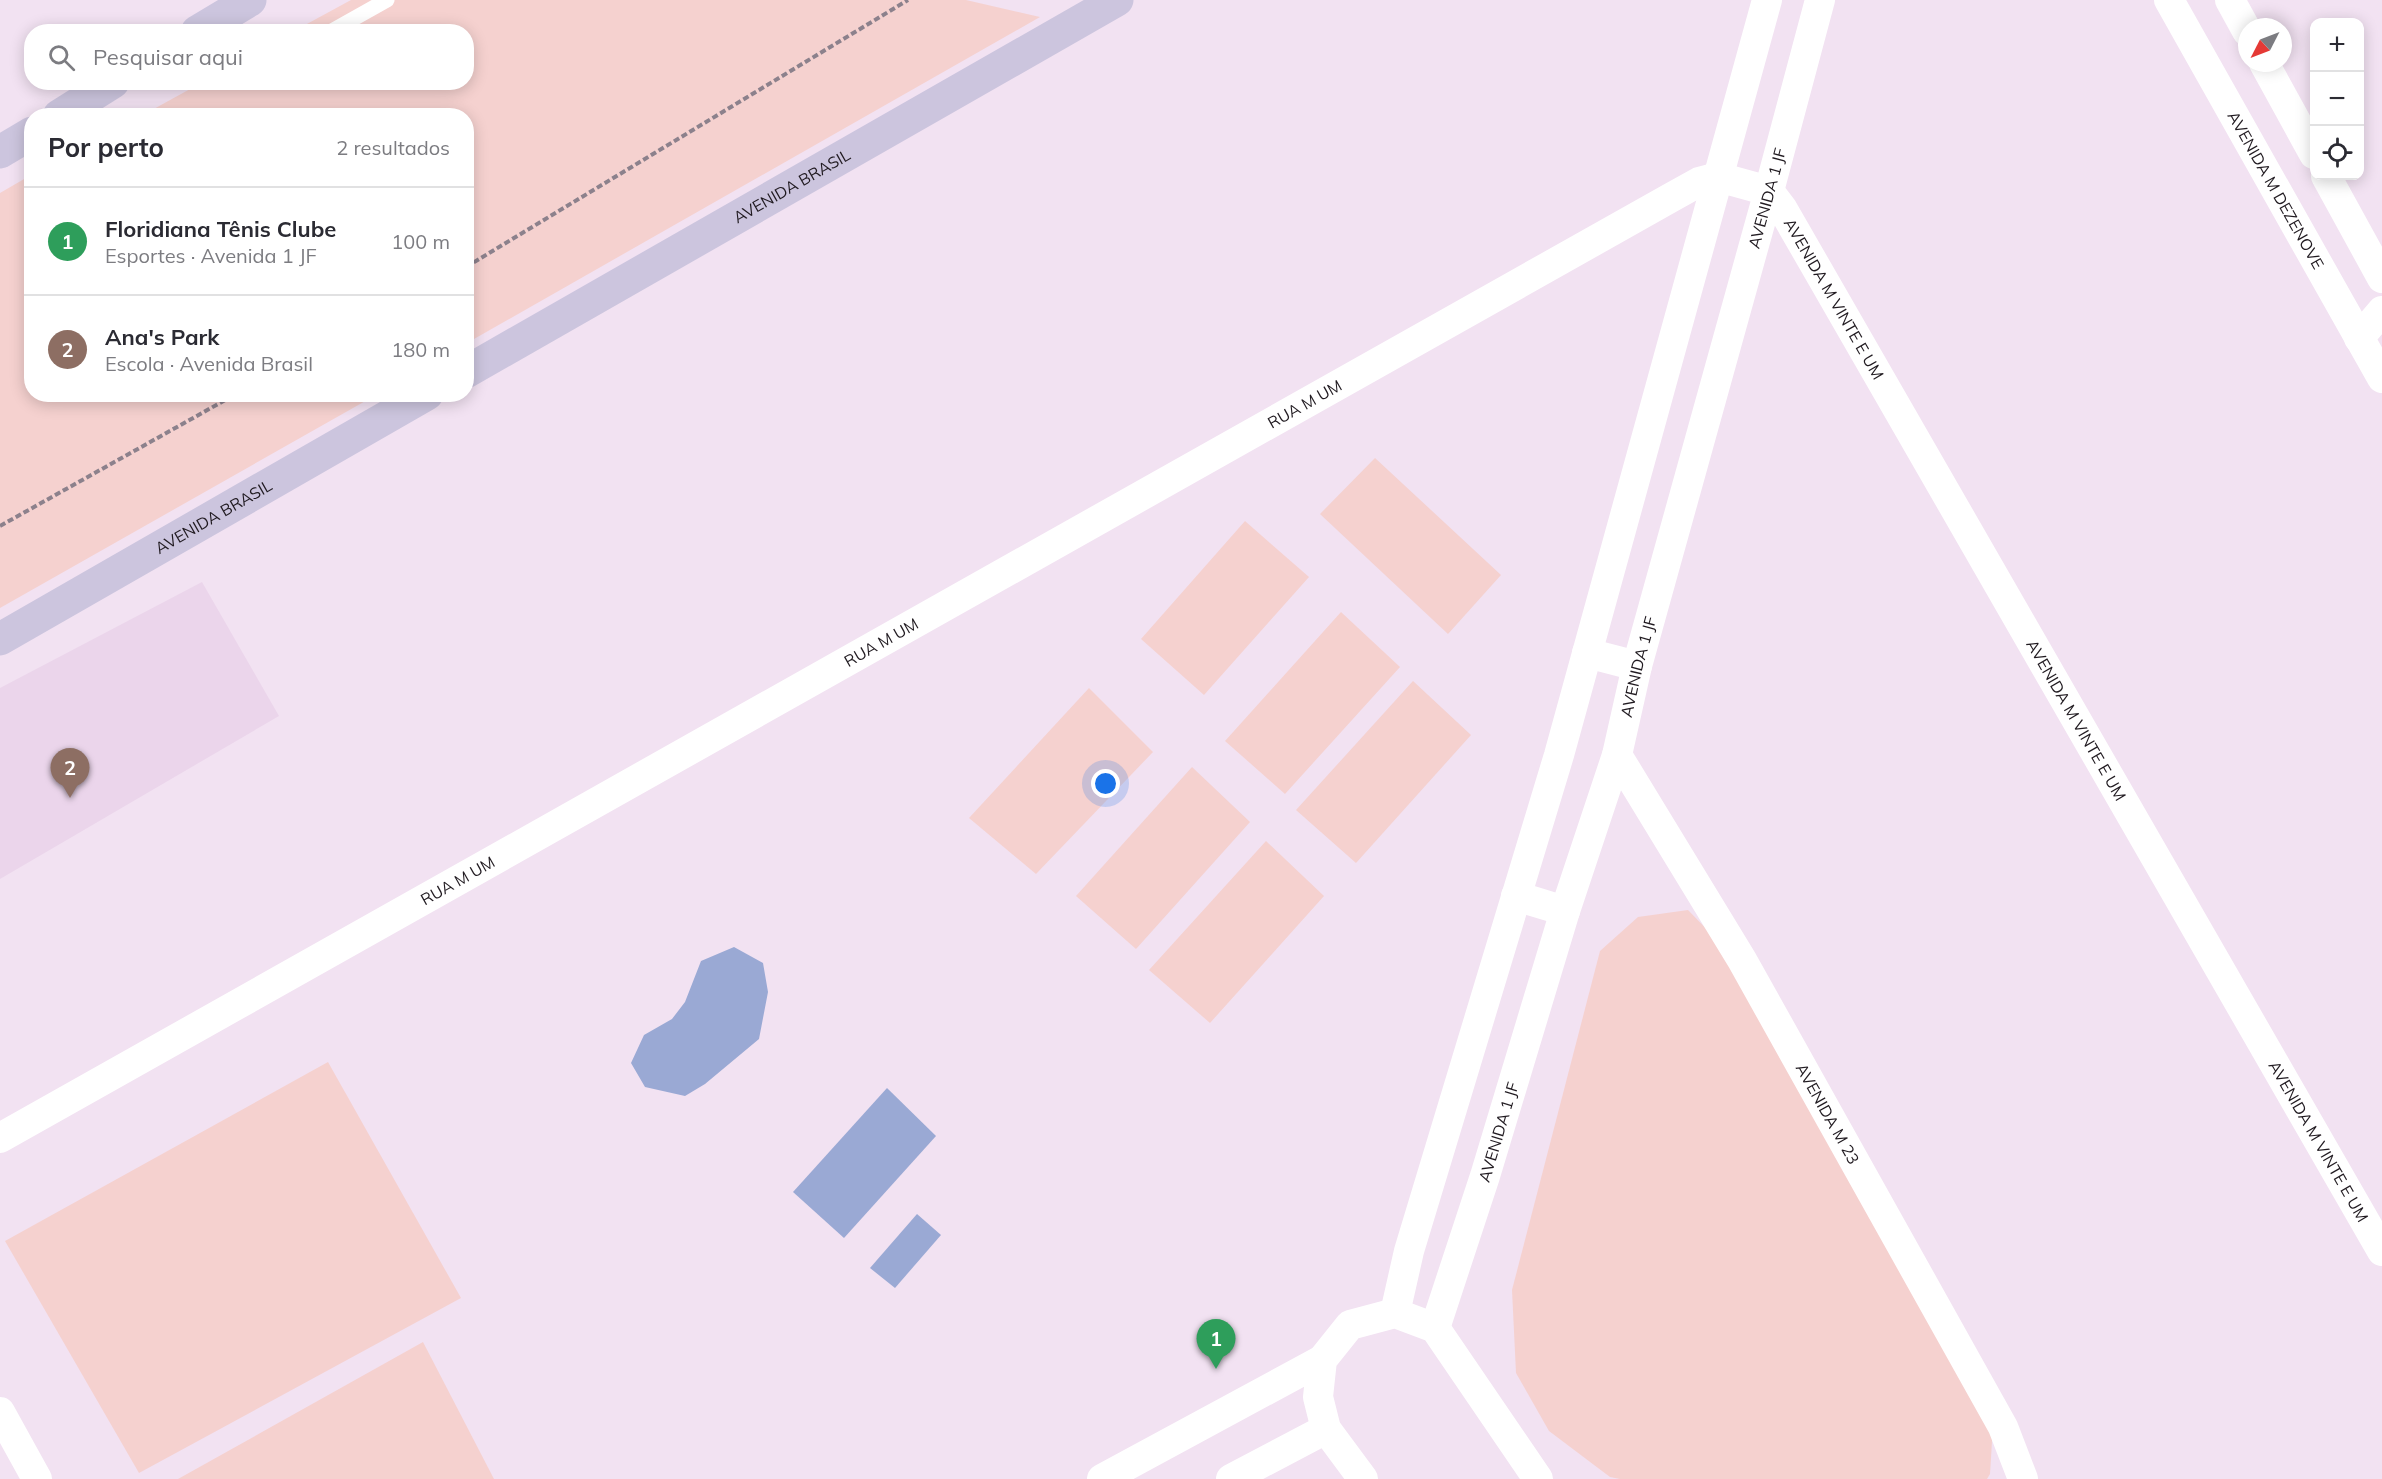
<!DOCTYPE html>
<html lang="pt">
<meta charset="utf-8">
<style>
:root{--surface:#fff;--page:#f2f2f3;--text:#2b2b33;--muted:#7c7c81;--line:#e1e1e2;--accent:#877e25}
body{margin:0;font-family:Mulish,sans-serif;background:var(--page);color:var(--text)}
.controls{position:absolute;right:18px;top:18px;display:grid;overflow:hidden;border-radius:12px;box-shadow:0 3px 15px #0003}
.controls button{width:54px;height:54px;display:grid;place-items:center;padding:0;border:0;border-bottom:2px solid var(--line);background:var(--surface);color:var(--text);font:30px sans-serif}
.compass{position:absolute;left:2238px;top:18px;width:54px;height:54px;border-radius:50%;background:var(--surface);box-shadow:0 3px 15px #0003;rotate:228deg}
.you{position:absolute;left:1106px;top:784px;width:21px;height:21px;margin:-15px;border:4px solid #fff;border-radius:50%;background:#1a73e8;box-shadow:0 0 0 9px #1a73e833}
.badge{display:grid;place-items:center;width:39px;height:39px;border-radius:50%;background:var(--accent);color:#fff;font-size:20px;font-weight:700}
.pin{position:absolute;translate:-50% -50px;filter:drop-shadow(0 2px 3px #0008)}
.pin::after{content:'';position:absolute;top:32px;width:21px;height:18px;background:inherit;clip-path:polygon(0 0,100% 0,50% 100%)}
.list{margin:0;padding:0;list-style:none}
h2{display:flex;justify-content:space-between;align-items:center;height:78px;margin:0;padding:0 24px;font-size:26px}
h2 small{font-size:20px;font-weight:400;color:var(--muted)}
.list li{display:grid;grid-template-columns:39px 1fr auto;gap:18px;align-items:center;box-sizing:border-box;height:108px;padding:0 24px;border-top:2px solid var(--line)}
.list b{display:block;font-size:22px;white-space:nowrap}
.list p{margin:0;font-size:20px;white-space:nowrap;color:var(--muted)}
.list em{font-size:20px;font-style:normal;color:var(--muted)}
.icon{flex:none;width:33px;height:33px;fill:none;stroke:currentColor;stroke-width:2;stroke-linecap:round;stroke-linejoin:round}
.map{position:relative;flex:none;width:2382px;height:1479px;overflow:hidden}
.search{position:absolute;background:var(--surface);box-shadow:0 3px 15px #0003;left:24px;top:24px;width:450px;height:66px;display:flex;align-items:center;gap:15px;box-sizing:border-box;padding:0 21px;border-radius:24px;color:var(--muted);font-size:22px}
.panel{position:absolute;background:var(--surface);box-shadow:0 3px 15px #0003;left:24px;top:108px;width:450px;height:294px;border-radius:24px}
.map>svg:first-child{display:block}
.built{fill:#ebd5eb}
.green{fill:#f5d1cf}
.water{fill:#9aa9d4}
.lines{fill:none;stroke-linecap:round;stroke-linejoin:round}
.path{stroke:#8c818c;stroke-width:4;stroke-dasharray:6 3;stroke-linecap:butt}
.lane{stroke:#fff;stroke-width:15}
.street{stroke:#fff;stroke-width:30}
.primary{stroke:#ccc5de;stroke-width:33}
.labels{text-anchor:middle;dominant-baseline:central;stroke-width:6;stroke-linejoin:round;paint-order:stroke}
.street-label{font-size:16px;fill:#201a20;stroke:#fdf1fe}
</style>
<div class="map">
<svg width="2382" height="1479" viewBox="0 0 2382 1479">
<rect width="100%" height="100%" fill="#f2e2f2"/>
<path class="built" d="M 202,582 L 279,716 L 0,879 L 0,688 Z"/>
<g class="green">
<path d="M 351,0 L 966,0 L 1040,17 L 467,343 L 466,116 L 141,116 L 201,83 L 466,82 L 466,32 L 294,31 Z"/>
<path d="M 31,175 L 32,394 L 376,395 L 0,608 L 0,193 Z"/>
<path d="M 1375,458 L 1501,575 L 1448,634 L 1320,514 Z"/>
<path d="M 1245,521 L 1309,577 L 1204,695 L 1141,639 Z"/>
<path d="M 1341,612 L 1400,667 L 1285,794 L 1225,741 Z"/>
<path d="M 1413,681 L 1471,735 L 1356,863 L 1296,810 Z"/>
<path d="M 1089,688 L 1153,752 L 1036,874 L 969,818 Z"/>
<path d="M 1192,767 L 1250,822 L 1136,949 L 1076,896 Z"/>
<path d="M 1266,841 L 1324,896 L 1210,1023 L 1149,970 Z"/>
<path d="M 1688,910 L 1722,945 L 1993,1425 L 1990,1474 L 1987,1479 L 1620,1479 L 1610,1477 L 1549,1431 L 1516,1373 L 1512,1290 L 1600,951 L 1638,917 Z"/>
<path d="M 328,1062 L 461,1298 L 139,1473 L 5,1241 Z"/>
<path d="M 423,1342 L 494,1479 L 178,1479 Z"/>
</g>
<g class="water">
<path d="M 734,947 L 763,963 L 768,992 L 759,1039 L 705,1084 L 685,1096 L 645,1087 L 631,1063 L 644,1035 L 672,1019 L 685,1002 L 701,961 Z"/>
<path d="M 887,1088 L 936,1136 L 844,1238 L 793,1192 Z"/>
<path d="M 917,1214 L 941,1235 L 895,1288 L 870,1268 Z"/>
</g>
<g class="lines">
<g class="path">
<path d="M 466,267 L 908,0"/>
<path d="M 0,526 L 236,394"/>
</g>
<path class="lane" d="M 330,32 L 387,0"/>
<g class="street">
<path id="s1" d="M 2169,0 L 2382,378"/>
<path d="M 2230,0 L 2247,31"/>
<path d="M 2264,63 L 2314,154"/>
<path d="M 2326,176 L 2382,278"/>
<path d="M 2359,338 L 2382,311"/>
<path d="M 1587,653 L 1637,666"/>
<path id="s2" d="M 1617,755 L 1742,960 L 2003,1427 L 2023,1479"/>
<path d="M 1516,896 L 1565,911"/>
<path id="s3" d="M 0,1138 L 1672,197 L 1699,182 L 1718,177 L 1769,191 L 1782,208 L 2382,1251"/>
<path d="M 1395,1313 L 1409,1251 L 1559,755 L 1767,0"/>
<path id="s4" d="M 1435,1328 L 1485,1176 L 1565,911 L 1617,755 L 1637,666 L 1769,191 L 1820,0"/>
<path d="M 0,1412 L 37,1479"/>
<path d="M 1102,1479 L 1322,1360"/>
<path d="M 1231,1479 L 1326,1429"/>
<path d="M 1363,1479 L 1326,1429 L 1318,1397 L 1322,1360 L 1350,1325 L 1395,1313 L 1435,1328 L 1538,1479"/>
</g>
<g class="primary">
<path d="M 197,32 L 250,0"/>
<path d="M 59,116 L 113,82"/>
<path d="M 0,152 L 32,133"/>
<path id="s5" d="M 466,372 L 1117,0"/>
<path id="s6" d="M 0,639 L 427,394"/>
</g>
</g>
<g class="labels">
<g class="street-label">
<text stroke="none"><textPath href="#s5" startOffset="375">AVENIDA BRASIL</textPath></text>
<text stroke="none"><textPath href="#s1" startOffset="218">AVENIDA M DEZENOVE</textPath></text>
<text stroke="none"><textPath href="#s4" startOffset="1178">AVENIDA 1 JF</textPath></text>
<text stroke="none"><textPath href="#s3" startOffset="2148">AVENIDA M VINTE E UM</textPath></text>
<text stroke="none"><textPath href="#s3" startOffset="1497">RUA M UM</textPath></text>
<text stroke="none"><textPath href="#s6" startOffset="246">AVENIDA BRASIL</textPath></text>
<text stroke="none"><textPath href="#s3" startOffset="1011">RUA M UM</textPath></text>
<text stroke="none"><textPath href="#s4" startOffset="692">AVENIDA 1 JF</textPath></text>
<text stroke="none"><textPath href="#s3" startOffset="2634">AVENIDA M VINTE E UM</textPath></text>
<text stroke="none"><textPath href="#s3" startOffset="525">RUA M UM</textPath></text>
<text stroke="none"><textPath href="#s2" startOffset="416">AVENIDA M 23</textPath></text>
<text stroke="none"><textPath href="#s4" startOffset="206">AVENIDA 1 JF</textPath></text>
<text stroke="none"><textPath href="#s3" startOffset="3120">AVENIDA M VINTE E UM</textPath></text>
</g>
</g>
</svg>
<div class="controls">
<button>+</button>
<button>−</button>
<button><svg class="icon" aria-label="locate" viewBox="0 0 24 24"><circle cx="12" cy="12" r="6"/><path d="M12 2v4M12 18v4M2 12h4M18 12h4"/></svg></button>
</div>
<svg class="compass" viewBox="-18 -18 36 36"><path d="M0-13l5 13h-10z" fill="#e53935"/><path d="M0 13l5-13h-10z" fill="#7c7c81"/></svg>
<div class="you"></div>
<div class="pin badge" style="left:1216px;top:1369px;background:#2e9e5b">1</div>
<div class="pin badge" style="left:70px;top:798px;background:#8d6e63">2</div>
<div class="search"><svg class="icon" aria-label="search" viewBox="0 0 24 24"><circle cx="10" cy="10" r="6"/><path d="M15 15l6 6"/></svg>Pesquisar aqui</div>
<section class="panel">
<h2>Por perto<small>2 resultados</small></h2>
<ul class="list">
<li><span class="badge" style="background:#2e9e5b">1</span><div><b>Floridiana Tênis Clube</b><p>Esportes · Avenida 1 JF</p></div><em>100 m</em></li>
<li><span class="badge" style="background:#8d6e63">2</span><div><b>Ana's Park</b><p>Escola · Avenida Brasil</p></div><em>180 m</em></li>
</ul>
</section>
</div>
